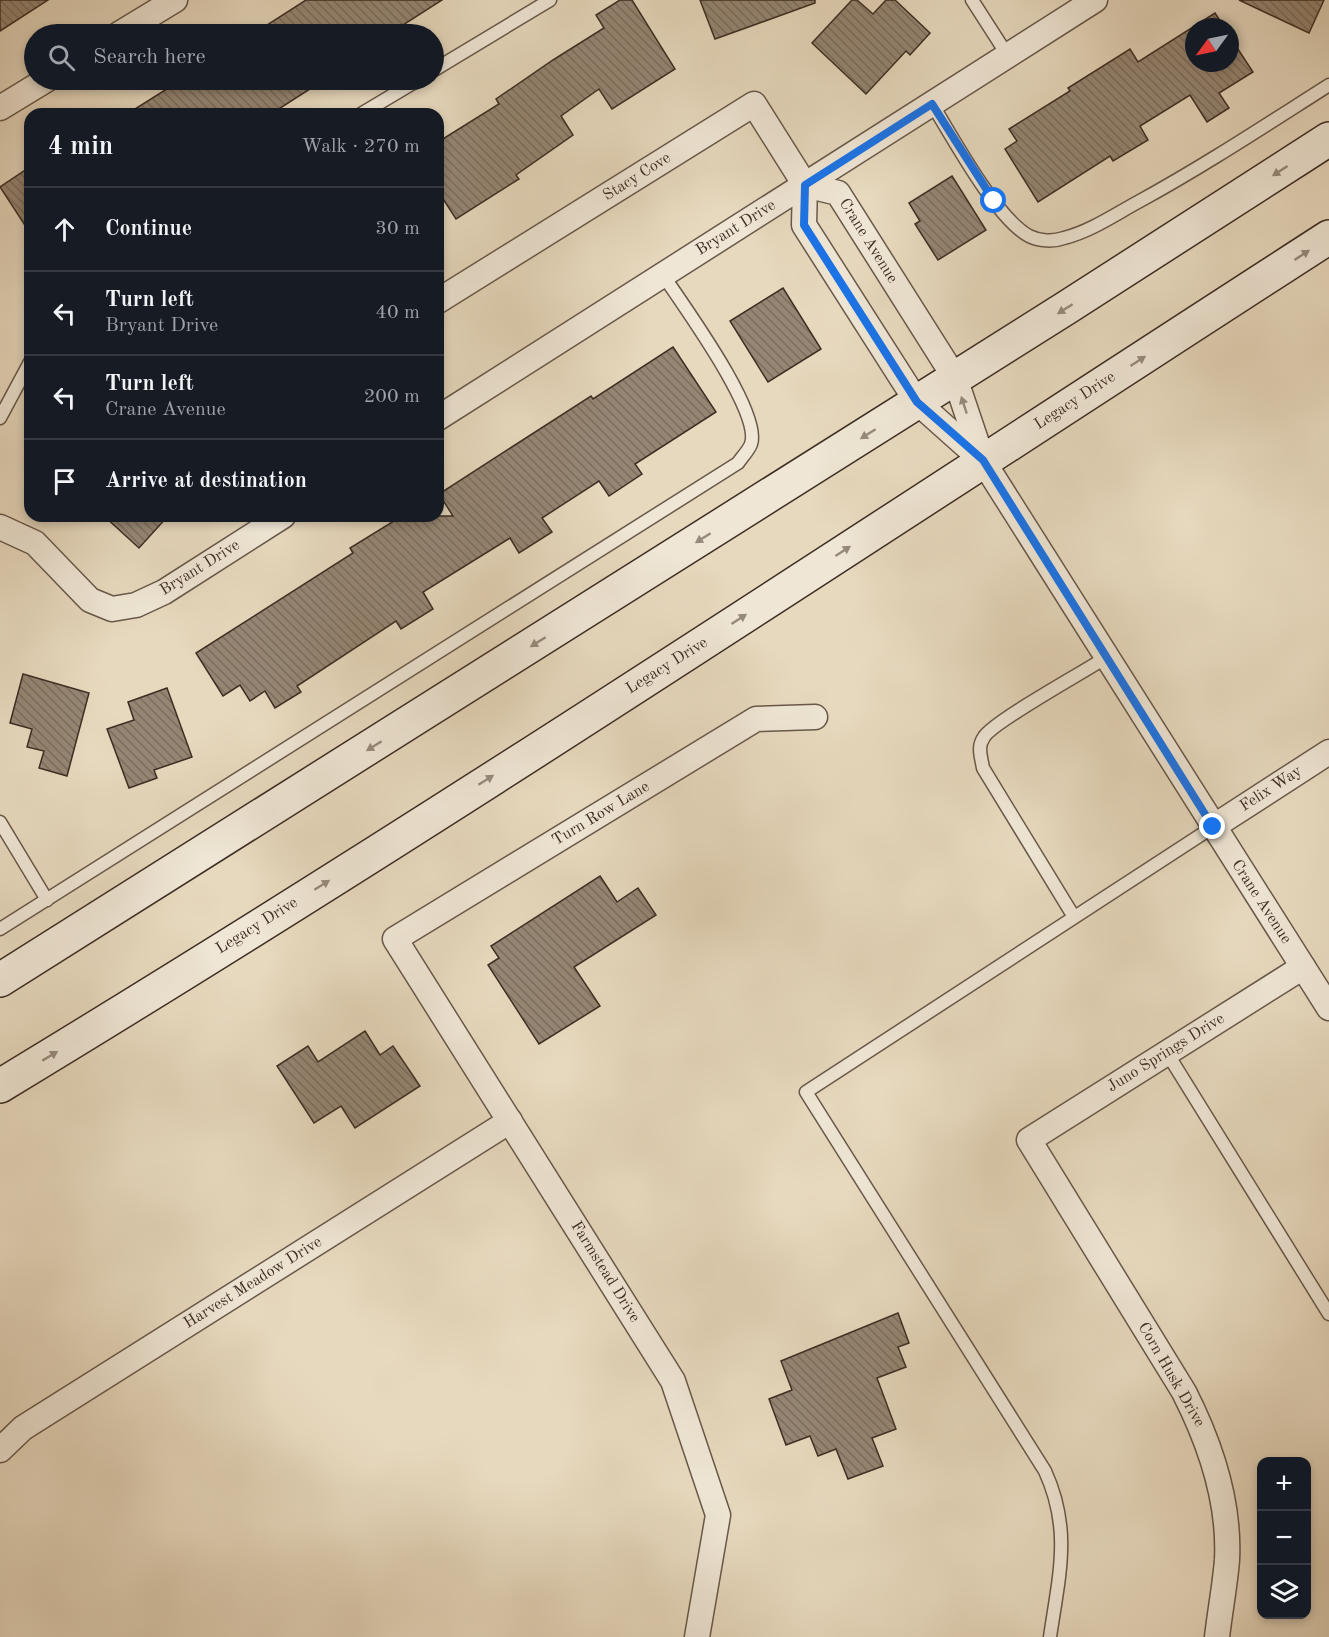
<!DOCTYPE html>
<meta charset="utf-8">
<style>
:root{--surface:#171b24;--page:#20242c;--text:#f1f3f6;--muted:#9ea1a6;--line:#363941}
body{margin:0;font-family:"Old Standard TT",serif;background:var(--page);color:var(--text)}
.controls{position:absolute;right:18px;bottom:18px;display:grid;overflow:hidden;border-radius:12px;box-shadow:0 3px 9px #0003}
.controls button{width:54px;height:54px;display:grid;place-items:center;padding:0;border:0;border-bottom:2px solid var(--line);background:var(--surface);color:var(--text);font:30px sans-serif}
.compass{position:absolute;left:1185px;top:18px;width:54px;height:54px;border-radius:50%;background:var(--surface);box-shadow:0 3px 9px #0003;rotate:237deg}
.stop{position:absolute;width:18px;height:18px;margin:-14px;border:4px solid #1a73e8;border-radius:50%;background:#fff}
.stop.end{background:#1a73e8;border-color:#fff;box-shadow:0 2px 6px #0008}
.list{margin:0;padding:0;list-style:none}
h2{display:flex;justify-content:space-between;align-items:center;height:78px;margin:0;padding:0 24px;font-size:26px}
h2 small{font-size:20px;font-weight:400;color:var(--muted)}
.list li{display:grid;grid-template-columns:39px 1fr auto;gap:18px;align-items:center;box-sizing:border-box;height:84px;padding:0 24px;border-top:2px solid var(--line)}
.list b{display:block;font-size:22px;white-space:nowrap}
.list p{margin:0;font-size:20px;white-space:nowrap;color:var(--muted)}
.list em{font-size:20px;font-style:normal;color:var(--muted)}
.icon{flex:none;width:33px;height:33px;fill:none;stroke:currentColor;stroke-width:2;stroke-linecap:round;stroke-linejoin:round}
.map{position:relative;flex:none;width:1329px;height:1637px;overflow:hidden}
.search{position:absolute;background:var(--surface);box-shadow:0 3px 9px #0003;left:24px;top:24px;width:420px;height:66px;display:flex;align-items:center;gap:15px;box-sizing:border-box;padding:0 21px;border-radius:33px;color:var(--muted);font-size:22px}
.panel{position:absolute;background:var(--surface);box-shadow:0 3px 9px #0003;left:24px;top:108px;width:420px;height:414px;border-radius:18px}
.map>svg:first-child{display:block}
.building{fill:url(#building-back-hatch);stroke:#3d2d24;stroke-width:1.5}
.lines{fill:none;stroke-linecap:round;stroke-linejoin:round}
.lane-casing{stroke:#68584a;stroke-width:15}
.street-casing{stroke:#68584a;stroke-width:27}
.secondary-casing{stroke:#3d2d24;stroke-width:36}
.lane{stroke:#efe6d5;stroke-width:12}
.street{stroke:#efe6d5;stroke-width:24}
.secondary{stroke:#efe6d5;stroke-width:33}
.oneway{fill:#968a7c}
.route{stroke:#1a73e8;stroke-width:8}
.labels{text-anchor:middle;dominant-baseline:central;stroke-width:5;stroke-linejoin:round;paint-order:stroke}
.street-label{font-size:16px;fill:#3d2d24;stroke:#efe6d5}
</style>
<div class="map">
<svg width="1329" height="1637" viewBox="0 0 1329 1637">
<defs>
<pattern id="building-back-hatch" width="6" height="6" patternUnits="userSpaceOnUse" patternTransform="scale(1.5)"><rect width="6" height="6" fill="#958674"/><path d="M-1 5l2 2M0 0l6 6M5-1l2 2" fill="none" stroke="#7b6e5f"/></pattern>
</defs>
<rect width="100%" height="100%" fill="#e7d9be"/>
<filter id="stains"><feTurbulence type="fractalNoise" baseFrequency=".00333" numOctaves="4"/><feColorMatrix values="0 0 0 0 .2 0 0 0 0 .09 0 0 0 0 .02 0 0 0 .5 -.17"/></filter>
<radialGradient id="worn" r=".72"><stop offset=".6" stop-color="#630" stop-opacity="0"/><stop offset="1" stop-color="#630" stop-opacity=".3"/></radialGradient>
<g class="building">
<path d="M 0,0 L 48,0 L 0,31 Z"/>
<path d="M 306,0 L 442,0 L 389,34 L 253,34 Z"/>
<path d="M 620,0 L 632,0 L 675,69 L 612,109 L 599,89 L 561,116 L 573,135 L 516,175 L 519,179 L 456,219 L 438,191 L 438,142 L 499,104 L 496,99 L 553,60 L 604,28 L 596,15 Z"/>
<path d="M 700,0 L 815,0 L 815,3 L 715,39 Z"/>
<path d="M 852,0 L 857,0 L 873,14 L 886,0 L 895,0 L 930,33 L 910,55 L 906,51 L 866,94 L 812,43 Z"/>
<path d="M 1239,0 L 1324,0 L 1309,33 Z"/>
<path d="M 1215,13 L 1224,27 L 1194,27 L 1194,63 L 1230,63 L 1230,37 L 1253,72 L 1219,93 L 1229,108 L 1207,122 L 1190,95 L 1140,126 L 1148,140 L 1113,161 L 1110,156 L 1038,202 L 1005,149 L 1017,141 L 1009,129 L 1070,91 L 1068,88 L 1130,49 L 1138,62 Z"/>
<path d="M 181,80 L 324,80 L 271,114 L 127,114 Z"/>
<path d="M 30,167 L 30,233 L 0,187 Z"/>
<path d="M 952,176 L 986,230 L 938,260 L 915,224 L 920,221 L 909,203 Z"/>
<path d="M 783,288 L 821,349 L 768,382 L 730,321 Z"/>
<path d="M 673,347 L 716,412 L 635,464 L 642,474 L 609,496 L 599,481 L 542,518 L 552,532 L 519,553 L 510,538 L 423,592 L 433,609 L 401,629 L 396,621 L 297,686 L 301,692 L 275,708 L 265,691 L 250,701 L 240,685 L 223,696 L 196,653 L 353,553 L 350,548 L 402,516 L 453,516 L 439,494 L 591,396 L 593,399 Z"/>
<path d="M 104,516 L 168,516 L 139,548 Z"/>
<path d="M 23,674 L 89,693 L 67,776 L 39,768 L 44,751 L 27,747 L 32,729 L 10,723 Z"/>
<path d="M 167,688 L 192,757 L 154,770 L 157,778 L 129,788 L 107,729 L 134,720 L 128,702 Z"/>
<path d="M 600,876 L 617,902 L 638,888 L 656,915 L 574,967 L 600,1006 L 539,1044 L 488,965 L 499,958 L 491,946 Z"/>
<path d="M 365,1031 L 380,1055 L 393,1046 L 420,1086 L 355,1128 L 341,1106 L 314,1123 L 277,1066 L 308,1046 L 318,1062 Z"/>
<path d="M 898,1313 L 909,1343 L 898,1347 L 906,1367 L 877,1378 L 896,1429 L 872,1438 L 883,1466 L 848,1479 L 836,1449 L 818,1456 L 810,1436 L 786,1445 L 769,1399 L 792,1390 L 781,1361 Z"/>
</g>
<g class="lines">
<defs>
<g id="lane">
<path d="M 972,0 L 1008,56"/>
<path d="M 434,70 L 550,0"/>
<path d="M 932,104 C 953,138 996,218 1029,236 C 1039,241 1053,242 1064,238 C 1091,231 1114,215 1138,202 C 1204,166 1266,125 1329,85"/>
<path d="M 361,114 L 418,80"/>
<path d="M 0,418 L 30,362"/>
<path d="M 0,822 L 47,900"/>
<path d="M 1074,917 L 983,768 C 981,756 977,747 984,737 C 994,721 1084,672 1105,658"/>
<path d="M 0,929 L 738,463 C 742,457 749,450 751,444 C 762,413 683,305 663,275"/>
<path d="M 1167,1053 L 1329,1314"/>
<path d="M 1050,1637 C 1059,1575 1072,1530 1045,1471 L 806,1092 L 1213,827"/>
</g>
<g id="street">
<path d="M 119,34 L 175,0"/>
<path d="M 0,108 L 46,80"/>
<path d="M 805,185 L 838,193 L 955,378 L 983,461 L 1329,1008"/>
<path d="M 805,185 L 804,225 L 901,377 L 917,402 L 982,460"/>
<path d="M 438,301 L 754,104 L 805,185"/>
<path d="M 438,418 L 1095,0"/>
<path d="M 0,527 L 35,543 L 90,600 L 112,609 L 136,605 L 164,592 L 283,516"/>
<path d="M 1213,827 L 1329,752"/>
<path d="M 0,1450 L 23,1428 L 510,1121"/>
<path d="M 697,1637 L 718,1515 L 673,1381 L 395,939 L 756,719 L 815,717"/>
<path d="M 1217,1637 C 1220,1611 1225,1585 1227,1560 C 1230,1501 1210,1443 1184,1392 L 1029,1140 L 1303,967"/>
</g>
<g id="secondary">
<path d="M 0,980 L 1066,308 L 1329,139"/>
<path d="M 0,1086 C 449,814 887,522 1329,237"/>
</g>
</defs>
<use href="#lane" class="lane-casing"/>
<use href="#street" class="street-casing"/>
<use href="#secondary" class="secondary-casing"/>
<use href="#lane" class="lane"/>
<use href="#street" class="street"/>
<use href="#secondary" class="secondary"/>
</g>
<defs><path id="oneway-solid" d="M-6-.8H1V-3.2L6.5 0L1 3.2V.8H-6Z" transform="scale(1.5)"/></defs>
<g class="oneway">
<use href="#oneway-solid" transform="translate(1280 171) rotate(147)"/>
<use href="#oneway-solid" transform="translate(1302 255) rotate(-33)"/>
<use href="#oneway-solid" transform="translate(1065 309) rotate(148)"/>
<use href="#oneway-solid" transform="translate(1138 361) rotate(-33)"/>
<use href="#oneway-solid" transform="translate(964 405) rotate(-108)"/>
<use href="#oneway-solid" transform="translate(868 434) rotate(148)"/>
<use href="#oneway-solid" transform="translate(703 538) rotate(148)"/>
<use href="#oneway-solid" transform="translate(843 551) rotate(-33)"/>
<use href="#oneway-solid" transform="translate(739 619) rotate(-33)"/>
<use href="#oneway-solid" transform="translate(538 642) rotate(148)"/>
<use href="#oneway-solid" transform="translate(374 746) rotate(148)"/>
<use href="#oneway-solid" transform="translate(486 780) rotate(-32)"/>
<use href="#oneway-solid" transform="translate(322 885) rotate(-32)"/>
<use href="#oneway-solid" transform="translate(50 1056) rotate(-31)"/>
</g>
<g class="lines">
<path class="route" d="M 994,201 L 932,104 L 805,185 L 804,225 L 917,402 L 983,460 L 1213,827"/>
</g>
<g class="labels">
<g class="street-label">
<text transform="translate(637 177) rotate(-32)">Stacy Cove</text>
<text transform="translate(736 228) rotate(-32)">Bryant Drive</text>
<text transform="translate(868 241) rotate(58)">Crane Avenue</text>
<text transform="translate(1075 401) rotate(-33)">Legacy Drive</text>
<text transform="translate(200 568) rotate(-32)">Bryant Drive</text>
<text transform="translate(667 666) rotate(-32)">Legacy Drive</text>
<text transform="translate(1271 789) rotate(-33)">Felix Way</text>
<text transform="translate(601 814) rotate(-31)">Turn Row Lane</text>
<text transform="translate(1261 902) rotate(57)">Crane Avenue</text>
<text transform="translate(257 926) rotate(-32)">Legacy Drive</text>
<text transform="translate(1166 1053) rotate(-32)">Juno Springs Drive</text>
<text transform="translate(605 1272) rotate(58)">Farmstead Drive</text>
<text transform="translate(253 1283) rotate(-32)">Harvest Meadow Drive</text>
<text transform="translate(1171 1375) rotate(60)">Corn Husk Drive</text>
</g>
</g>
<rect width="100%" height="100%" filter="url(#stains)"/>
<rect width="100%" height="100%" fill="url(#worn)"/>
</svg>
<div class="controls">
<button>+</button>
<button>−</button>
<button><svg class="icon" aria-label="layers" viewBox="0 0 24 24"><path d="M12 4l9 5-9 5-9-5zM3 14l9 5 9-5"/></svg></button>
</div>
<svg class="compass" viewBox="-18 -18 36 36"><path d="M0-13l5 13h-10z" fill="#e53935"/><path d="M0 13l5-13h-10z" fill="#9ea1a6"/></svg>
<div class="stop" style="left:994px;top:201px"></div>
<div class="stop end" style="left:1213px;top:827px"></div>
<div class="search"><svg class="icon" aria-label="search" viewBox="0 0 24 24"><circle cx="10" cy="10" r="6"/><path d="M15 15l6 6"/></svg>Search here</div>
<section class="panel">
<h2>4 min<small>Walk · 270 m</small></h2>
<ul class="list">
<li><svg class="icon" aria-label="ahead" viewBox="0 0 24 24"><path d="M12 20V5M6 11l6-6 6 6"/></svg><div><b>Continue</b></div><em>30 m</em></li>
<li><svg class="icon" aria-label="left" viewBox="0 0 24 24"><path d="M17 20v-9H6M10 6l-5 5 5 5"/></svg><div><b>Turn left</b><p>Bryant Drive</p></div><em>40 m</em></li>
<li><svg class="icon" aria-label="left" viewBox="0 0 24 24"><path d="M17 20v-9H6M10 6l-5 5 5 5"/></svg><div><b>Turn left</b><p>Crane Avenue</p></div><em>200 m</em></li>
<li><svg class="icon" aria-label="arrive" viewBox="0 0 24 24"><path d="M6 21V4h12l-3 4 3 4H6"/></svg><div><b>Arrive at destination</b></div></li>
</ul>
</section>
</div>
